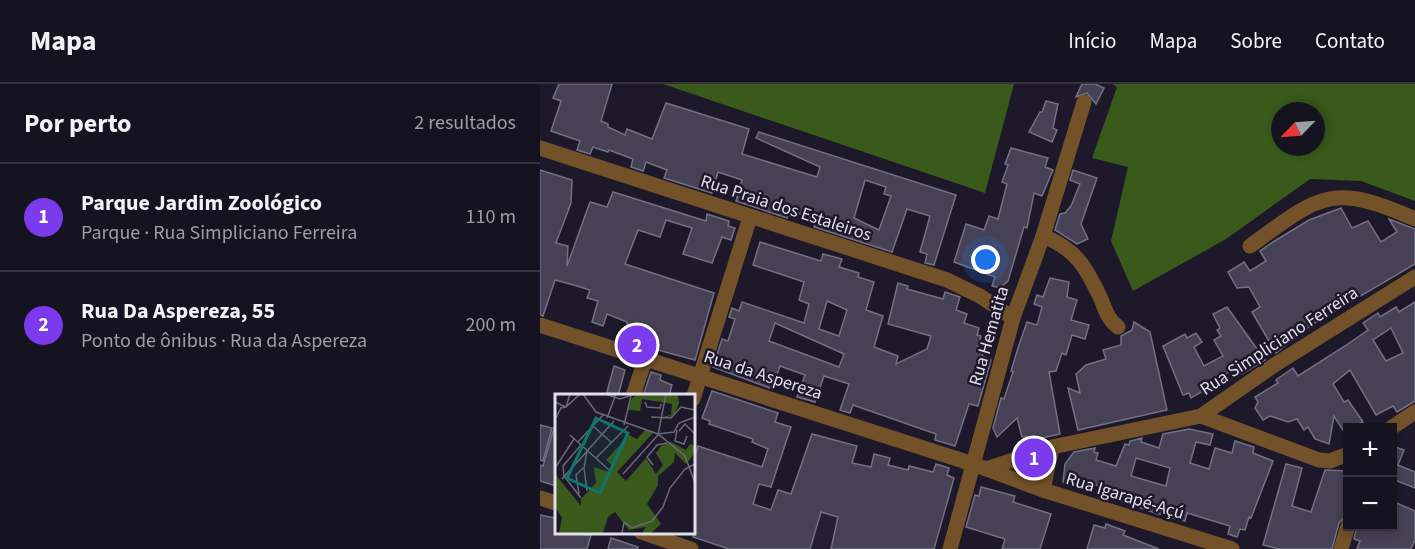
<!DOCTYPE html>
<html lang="pt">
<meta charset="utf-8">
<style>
:root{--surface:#161320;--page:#1f1c29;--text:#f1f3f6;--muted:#9e9ea5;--line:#35323e;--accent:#7c3aed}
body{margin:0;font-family:"Source Sans 3",sans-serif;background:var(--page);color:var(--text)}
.controls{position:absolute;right:18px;bottom:18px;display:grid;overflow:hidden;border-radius:0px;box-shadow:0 3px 9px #0003}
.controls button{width:54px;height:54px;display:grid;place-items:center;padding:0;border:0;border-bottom:2px solid var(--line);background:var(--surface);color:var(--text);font:30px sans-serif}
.compass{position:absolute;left:731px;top:18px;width:54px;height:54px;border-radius:50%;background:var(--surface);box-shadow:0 3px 9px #0003;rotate:245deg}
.you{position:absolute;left:446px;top:176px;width:21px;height:21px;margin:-15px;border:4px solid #fff;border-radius:50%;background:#1a73e8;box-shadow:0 0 0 9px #1a73e833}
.badge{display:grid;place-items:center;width:39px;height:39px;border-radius:50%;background:var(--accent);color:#fff;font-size:20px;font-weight:700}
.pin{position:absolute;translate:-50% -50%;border:3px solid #fff;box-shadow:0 2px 6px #0006}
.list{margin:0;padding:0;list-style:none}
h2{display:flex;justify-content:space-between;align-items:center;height:78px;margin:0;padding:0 24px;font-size:26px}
h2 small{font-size:20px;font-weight:400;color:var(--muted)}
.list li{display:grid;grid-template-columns:39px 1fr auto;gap:18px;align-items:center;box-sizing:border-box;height:108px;padding:0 24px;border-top:2px solid var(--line)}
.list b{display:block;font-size:22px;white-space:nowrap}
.list p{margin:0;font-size:20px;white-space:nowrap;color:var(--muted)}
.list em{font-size:20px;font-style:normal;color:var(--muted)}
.map{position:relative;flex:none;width:875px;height:465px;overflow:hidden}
header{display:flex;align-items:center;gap:36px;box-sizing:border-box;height:84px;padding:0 30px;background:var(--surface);border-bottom:2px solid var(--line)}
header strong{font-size:28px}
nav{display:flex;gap:33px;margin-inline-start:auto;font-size:21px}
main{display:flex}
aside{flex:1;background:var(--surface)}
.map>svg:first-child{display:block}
.built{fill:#251f36}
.green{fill:#1b3103}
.forest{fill:#395a1a;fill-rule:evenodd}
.building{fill:#464154;stroke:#747084;stroke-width:1.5;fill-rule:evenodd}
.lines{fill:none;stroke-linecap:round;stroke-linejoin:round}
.minor{stroke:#735229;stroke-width:15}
.labels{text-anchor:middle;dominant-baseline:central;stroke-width:5;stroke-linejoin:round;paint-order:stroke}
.street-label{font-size:18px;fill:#e2dfeb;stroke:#1d192a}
.inset-road{fill:none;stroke:#6c6877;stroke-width:1.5}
.view{fill:#0f766e;fill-opacity:0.15;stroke:#0f766e;stroke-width:3}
.inset-edge{fill:none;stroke:#e2dfeb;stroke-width:3}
</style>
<header>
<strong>Mapa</strong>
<nav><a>Início</a><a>Mapa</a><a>Sobre</a><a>Contato</a></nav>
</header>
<main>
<aside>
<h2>Por perto<small>2 resultados</small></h2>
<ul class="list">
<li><span class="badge">1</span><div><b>Parque Jardim Zoológico</b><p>Parque · Rua Simpliciano Ferreira</p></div><em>110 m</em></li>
<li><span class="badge">2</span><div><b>Rua Da Aspereza, 55</b><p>Ponto de ônibus · Rua da Aspereza</p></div><em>200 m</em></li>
</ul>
</aside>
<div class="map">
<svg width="875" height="465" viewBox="0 0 875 465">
<rect width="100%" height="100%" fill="#1d192a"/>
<path class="built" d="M 249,414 L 377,454 L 374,465 L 234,465 Z"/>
<path class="green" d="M 512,363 L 503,406 L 446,385 Z"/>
<g class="forest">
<path d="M 123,0 L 474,0 L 445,109 Z"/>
<path d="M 572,0 L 875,0 L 875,117 L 821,97 L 770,95 L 686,155 L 593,207 L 571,157 L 588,83 L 552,74 L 577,3 ZM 740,27 L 776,27 L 776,63 L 740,63 Z"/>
</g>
<g class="building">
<path d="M 19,0 L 72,0 L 61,37 L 68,40 L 68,43 L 85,51 L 87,45 L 112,55 L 126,19 L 209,45 L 202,70 L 277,93 L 280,83 L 216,54 L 219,48 L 416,111 L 394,181 L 385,179 L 387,170 L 380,168 L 390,132 L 367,125 L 352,168 L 274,143 L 276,135 L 257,129 L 256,133 L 248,130 L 247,134 L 196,117 L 202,96 L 178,88 L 172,109 L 124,94 L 127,86 L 106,78 L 103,87 L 91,83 L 93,75 L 69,66 L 68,68 L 53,63 L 50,70 L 37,66 L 40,57 L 11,47 L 21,17 L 13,14 ZM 325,96 L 346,103 L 344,110 L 351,112 L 339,146 L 314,134 Z"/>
<path d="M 542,0 L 555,0 L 564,4 L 556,20 L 547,9 L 536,13 Z"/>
<path d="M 506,17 L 518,20 L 513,44 L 517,46 L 512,58 L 489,48 L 500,28 L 502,28 Z"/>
<path d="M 471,64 L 508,74 L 505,83 L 513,86 L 502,112 L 494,109 L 487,144 L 484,143 L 468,197 L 460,204 L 452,202 L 455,193 L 414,178 L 426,140 L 444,146 L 449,132 L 458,135 L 467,100 L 462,98 L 468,81 L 465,80 Z"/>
<path d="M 0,86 L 32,96 L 31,119 L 16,159 L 28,162 L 27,182 L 50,118 L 67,123 L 73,108 L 166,137 L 167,130 L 189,137 L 188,142 L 195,144 L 191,156 L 182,153 L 172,179 L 143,170 L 152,144 L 126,136 L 120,153 L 98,146 L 85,180 L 174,209 L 155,276 L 118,266 L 119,261 L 112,258 L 115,248 L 96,243 L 95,245 L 87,240 L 87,238 L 67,230 L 63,242 L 52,238 L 58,217 L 47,214 L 50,206 L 30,200 L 15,196 L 3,232 L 0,231 Z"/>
<path d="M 533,86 L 557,94 L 541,140 L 548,155 L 537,160 L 515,146 L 520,130 L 525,129 L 531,122 L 540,100 L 530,96 Z"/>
<path d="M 801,124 L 812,144 L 828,137 L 841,158 L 857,148 L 849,135 L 875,145 L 875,180 L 773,240 L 736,269 L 712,228 L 720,223 L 709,203 L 697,204 L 688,188 L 704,178 L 710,187 L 726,177 L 720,167 L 733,158 L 769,136 Z"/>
<path d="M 220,158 L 281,177 L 283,170 L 302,175 L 299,183 L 319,189 L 318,193 L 334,198 L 326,226 L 343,232 L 334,263 L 358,272 L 356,280 L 387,265 L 391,252 L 348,240 L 358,199 L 368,202 L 367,205 L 403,215 L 405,208 L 420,213 L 416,226 L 427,230 L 424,239 L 439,244 L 437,251 L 441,252 L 438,263 L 445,265 L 442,272 L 451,276 L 438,322 L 429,320 L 415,362 L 395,356 L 396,350 L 313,321 L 310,329 L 300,326 L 309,300 L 284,292 L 275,318 L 257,313 L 265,291 L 240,282 L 232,305 L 173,283 L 182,255 L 188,257 L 195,235 L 189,233 L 192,224 L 199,227 L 202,218 L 264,239 L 269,220 L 259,216 L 264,198 L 213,181 ZM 287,217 L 307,226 L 299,252 L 279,245 ZM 235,239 L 304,270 L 299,283 L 229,257 Z"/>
<path d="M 510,194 L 529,198 L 527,213 L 537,216 L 531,236 L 549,241 L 545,255 L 532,251 L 526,271 L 522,269 L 516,287 L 509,288 L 520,350 L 489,357 L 487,352 L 482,353 L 477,334 L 457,353 L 453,344 L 461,314 L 464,315 L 473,288 L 471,287 L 478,264 L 487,238 L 497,241 L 502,223 L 494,220 L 497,211 L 503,213 Z"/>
<path d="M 875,218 L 875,317 L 857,328 L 853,322 L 836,331 L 810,286 L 793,300 L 804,318 L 808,316 L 823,338 L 807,344 L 804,348 L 794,332 L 789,360 L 775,355 L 768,343 L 764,346 L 757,335 L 748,338 L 730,332 L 723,336 L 715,324 L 718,318 L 715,313 L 738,299 L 736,296 L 753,284 L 758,292 L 805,262 L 828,246 L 823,239 L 838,229 L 840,233 L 856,223 L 859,228 ZM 851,244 L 863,269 L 846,277 L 833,256 Z"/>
<path d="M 687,223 L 725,276 L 702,290 L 698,283 L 680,293 L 682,296 L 651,314 L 649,309 L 643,311 L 623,262 L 645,250 L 647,254 L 656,249 L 662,258 L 654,263 L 664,282 L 683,272 L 674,256 L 681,252 L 677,246 L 680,244 L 673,230 Z"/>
<path d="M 594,238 L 610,248 L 627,326 L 538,346 L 528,304 L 540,309 L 536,290 L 546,281 L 566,275 L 563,266 L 581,261 L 581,252 L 592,246 Z"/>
<path d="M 74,282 L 85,286 L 78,312 L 67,308 Z"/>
<path d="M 111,288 L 121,291 L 120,296 L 132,301 L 129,312 L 103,312 Z"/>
<path d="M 172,307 L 238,329 L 235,338 L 251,343 L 231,403 L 219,400 L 213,420 L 231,426 L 238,406 L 251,410 L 272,350 L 317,362 L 312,379 L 331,383 L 334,370 L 350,374 L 348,381 L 368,386 L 369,382 L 393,388 L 396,380 L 409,384 L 407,391 L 414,394 L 394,465 L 291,465 L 298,433 L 281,428 L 270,465 L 189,465 L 153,453 L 153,368 L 156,369 L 158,362 L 222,383 L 228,365 L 212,358 L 213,355 L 169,340 L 170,337 L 162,334 Z"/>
<path d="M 0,341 L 12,344 L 3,377 L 0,376 Z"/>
<path d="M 14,344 L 16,345 L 16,402 L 0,397 L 0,381 L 3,382 Z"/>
<path d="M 649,345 L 673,350 L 670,361 L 656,358 L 650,379 L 669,385 L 675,364 L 692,369 L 695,357 L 714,363 L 713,369 L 733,377 L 711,434 L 709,433 L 705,446 L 700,445 L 697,453 L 688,450 L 690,442 L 647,429 L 645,437 L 628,433 L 629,430 L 618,430 L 566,412 L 568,405 L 547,398 L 545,405 L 523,398 L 525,380 L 534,368 L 555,364 L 554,368 L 558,369 L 556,376 L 576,382 L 585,360 L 589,361 L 590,357 L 602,354 L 601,358 L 619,364 L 623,350 ZM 596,374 L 630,384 L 626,402 L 591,392 Z"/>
<path d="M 855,363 L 864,366 L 858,381 L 875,388 L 875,404 L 852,395 Z"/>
<path d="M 746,380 L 762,384 L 752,422 L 771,428 L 785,386 L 807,387 L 807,431 L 799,439 L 792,465 L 739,465 L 723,461 Z"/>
<path d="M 441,403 L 475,412 L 473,418 L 511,430 L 500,465 L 462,465 L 465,455 L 426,443 L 435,411 L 439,412 Z"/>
<path d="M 852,417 L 875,427 L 875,456 L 871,465 L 817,465 L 820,457 L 814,455 L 817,442 L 852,442 Z"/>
<path d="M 0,431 L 16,434 L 16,448 L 51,451 L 47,465 L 0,465 Z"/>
<path d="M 566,440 L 585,447 L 583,451 L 619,465 L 547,465 L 554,441 L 565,444 Z"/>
<path d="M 71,454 L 98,463 L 98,465 L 68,465 Z"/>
</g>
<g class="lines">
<g class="minor">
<path d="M 0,64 L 407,196 L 440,212 L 473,234"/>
<path d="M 503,152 C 536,165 546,183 561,215 C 565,225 568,236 578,243"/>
<path d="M 710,162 C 780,111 792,98 875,135"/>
<path d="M 0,241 L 433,380 L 503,406 L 692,465"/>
<path d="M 93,312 L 106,273"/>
<path d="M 153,315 L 210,133"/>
<path d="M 661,332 L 779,376 L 790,377 L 808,370"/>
<path d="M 851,344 L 875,328"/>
<path d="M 446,385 L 512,363 L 661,332 L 733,282 L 875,193"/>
<path d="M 503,406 L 512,363"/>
<path d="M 0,414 L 16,419"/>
<path d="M 101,448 L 151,465"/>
<path d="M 410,465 L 473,234 L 503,152 L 544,18"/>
<path d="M 801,465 L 808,442"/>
</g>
</g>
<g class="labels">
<g class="street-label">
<text transform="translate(246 124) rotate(18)">Rua Praia dos Estaleiros</text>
<text transform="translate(449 252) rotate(-74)">Rua Hematita</text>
<text transform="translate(739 257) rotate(-33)">Rua Simpliciano Ferreira</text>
<text transform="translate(223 291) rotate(18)">Rua da Aspereza</text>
<text transform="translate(585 412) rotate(17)">Rua Igarapé-Açú</text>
</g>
</g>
<g transform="translate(15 310)">
<rect width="140" height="140" fill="#1d192a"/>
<path d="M 83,0 L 123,1 L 124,9 L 120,19 L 116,22 L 113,23 L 107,23 L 116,21 L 117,10 L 87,5 L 85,17 L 73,16 L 77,4 ZM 91,35 L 98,39 L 62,78 L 71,87 L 91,64 L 101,80 L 108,71 L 101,59 L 106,52 L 116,48 L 131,56 L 135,50 L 139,51 L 139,60 L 131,70 L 120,59 L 119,68 L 103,82 L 103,91 L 92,110 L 106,130 L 96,139 L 87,139 L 91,133 L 74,136 L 60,118 L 53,123 L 48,139 L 4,139 L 7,124 L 0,112 L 0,80 L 26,112 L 26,105 L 41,89 L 39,73 L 54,78 L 59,73 L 51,66 L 74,41 L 82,45 Z" fill="#395a1a"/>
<path class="inset-road" d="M 28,0 L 41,18 L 103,40 L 130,62 L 140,89M 50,0 L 65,5 L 80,0M 0,8 L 11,13 L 25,0M 90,8 L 92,13 L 105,14 L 106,10M 96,23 L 116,24 L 126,13 L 140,16M 1,24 L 6,14 L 11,13 L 15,0M 52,24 L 61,0M 69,31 L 76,2M 38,32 L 57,49M 122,36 L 120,47 L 129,50 L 132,42M 124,37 L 130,30 L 140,40M 103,40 L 119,38 L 124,29 L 140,23M 15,41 L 54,76M 23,48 L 48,21M 26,51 L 8,72 L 9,82 L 26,104M 41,64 L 73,32M 98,71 L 92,63 L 102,51 L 112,49M 0,74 L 19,45M 68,80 L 103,41 L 111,0M 7,85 L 59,27M 32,97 L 29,74 L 32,57M 24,100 L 21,81 L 28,74M 67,139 L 69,128 L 77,134 L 97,127 L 108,113 L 115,94 L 130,75 L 140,70"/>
<path class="view" d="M 41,24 L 73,39 L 45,99 L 12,84 Z"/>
<rect width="140" height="140" class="inset-edge"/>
</g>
</svg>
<div class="controls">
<button>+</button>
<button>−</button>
</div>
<svg class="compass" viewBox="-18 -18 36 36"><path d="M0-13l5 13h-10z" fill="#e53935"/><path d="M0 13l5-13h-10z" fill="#9e9ea5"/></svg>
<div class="you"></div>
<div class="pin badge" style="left:494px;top:374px">1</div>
<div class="pin badge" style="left:97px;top:261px">2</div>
</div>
</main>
